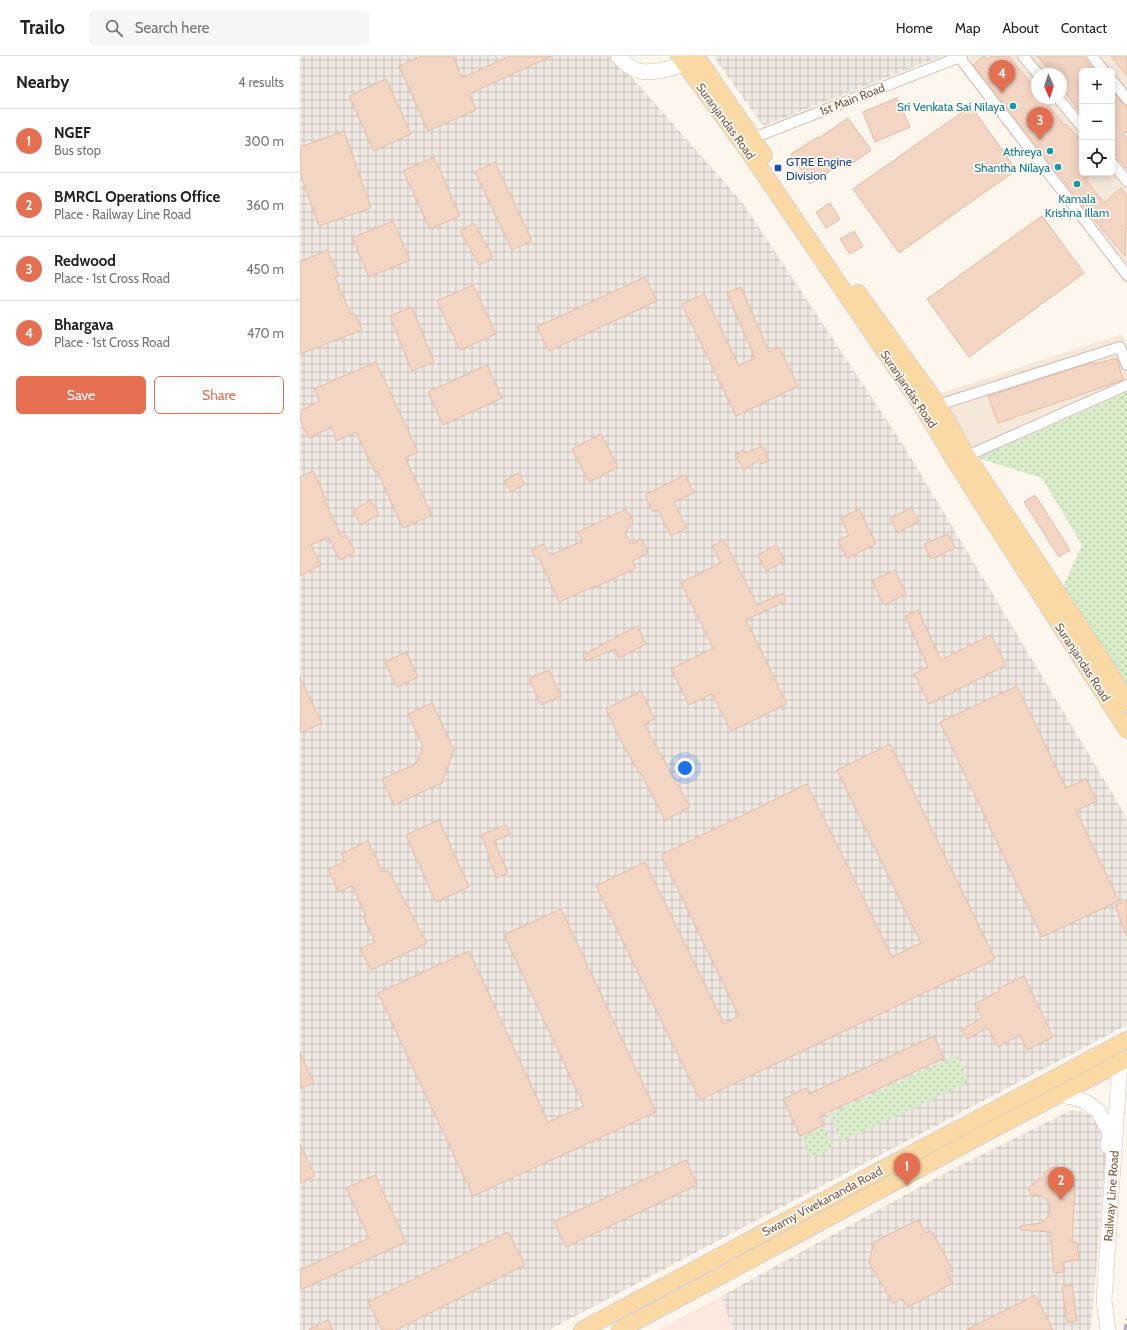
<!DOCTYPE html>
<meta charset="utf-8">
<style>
:root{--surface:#fff;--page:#f6f6f6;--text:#222;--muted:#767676;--line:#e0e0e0;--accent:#e76f51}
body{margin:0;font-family:Cabin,sans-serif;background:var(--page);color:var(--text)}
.controls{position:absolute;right:12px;top:12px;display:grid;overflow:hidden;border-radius:6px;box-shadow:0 2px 10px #0003}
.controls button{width:36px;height:36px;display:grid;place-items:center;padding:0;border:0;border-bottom:1px solid var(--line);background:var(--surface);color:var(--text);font:20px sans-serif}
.compass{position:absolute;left:731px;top:12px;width:36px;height:36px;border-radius:50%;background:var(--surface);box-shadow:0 2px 10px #0003;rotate:177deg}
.you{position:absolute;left:385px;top:712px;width:14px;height:14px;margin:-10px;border:3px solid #fff;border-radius:50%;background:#1a73e8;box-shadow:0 0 0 6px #1a73e833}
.badge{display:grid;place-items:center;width:26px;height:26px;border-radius:50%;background:var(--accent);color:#fff;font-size:13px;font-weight:700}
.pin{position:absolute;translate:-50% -33px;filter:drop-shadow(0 1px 2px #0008)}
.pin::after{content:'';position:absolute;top:21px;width:14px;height:12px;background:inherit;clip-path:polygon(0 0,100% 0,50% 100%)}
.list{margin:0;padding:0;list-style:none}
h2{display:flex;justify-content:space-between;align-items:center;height:52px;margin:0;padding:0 16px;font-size:17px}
h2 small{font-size:13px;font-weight:400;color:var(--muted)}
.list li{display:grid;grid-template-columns:26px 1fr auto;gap:12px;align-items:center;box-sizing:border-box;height:64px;padding:0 16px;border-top:1px solid var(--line)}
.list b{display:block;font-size:15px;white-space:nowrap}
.list p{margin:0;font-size:13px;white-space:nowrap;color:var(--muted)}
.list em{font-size:13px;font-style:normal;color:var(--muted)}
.actions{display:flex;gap:8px;padding:12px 16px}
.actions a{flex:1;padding:9px 0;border:1px solid var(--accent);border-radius:6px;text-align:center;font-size:14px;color:var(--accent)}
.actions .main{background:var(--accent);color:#fff}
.icon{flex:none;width:22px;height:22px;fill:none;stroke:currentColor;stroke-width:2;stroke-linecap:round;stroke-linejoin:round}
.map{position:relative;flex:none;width:827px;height:1274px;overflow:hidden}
header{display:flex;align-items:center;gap:24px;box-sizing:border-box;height:56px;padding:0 20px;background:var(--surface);border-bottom:1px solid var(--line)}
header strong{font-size:19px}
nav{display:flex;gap:22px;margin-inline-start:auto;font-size:14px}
.search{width:280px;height:36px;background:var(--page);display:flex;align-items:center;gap:10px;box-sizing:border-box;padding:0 14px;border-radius:6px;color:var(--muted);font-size:15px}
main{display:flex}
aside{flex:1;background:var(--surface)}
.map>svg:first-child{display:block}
.residential{fill:#f5e8da;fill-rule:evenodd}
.commercial{fill:#fde8e0}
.industrial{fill:url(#industrial-grid)}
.grass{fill:url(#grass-dots)}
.building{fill:#f3d5c3;stroke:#e6bba3}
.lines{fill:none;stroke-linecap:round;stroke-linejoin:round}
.street-casing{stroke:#d1beb0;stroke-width:12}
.secondary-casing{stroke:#d6c0b0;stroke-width:16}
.primary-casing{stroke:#dad1cd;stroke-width:18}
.street{stroke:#fff;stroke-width:10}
.secondary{stroke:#fff;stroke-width:15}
.primary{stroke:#fbd9a5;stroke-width:16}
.rail{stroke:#b9a8c9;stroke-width:3;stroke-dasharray:6 4;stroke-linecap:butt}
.culture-dot{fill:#0f9aa8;stroke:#fffaf3;stroke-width:1.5}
.transit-dot{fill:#1a4fb4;stroke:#fffaf3;stroke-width:1.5}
.labels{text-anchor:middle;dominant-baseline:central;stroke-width:3.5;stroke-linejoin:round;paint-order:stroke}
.street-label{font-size:12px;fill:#7a5c4d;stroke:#fffaf3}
.culture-label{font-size:12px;fill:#0d838f;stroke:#fffaf3;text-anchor:end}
.transit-label{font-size:12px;fill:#164399;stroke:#fffaf3;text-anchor:start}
</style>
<header>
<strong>Trailo</strong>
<div class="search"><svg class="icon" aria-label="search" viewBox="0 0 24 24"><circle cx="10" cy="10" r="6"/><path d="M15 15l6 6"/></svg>Search here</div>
<nav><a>Home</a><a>Map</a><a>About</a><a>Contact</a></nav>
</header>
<main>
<aside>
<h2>Nearby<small>4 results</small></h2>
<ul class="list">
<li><span class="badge">1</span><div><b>NGEF</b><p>Bus stop</p></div><em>300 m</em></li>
<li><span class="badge">2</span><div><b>BMRCL Operations Office</b><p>Place · Railway Line Road</p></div><em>360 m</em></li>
<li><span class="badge">3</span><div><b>Redwood</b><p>Place · 1st Cross Road</p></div><em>450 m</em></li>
<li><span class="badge">4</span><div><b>Bhargava</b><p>Place · 1st Cross Road</p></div><em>470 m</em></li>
</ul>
<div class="actions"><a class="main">Save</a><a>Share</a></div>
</aside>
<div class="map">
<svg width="827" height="1274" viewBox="0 0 827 1274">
<defs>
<pattern id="industrial-grid" width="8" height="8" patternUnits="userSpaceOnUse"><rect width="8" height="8" fill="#efe9e4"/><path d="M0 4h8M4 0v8" fill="none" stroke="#c7c0bb"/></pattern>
<pattern id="grass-dots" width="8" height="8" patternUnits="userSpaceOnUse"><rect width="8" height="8" fill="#d8ecc9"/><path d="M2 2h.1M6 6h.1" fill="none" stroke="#b4c2a5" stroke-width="1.8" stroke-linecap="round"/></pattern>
</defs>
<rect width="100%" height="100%" fill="#fdf6ec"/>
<g class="residential">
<path d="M 652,0 L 827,0 L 827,229 L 658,9 ZM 782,15 L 812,15 L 812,117 L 782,117 ZM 737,18 L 761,18 L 761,42 L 737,42 Z"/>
<path d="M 822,278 L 827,292 L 827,336 L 678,402 L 641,337 Z"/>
</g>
<path class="commercial" d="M 421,1240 L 433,1274 L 358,1274 Z"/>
<g class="industrial">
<path d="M 0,0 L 313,0 L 442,146 L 602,387 L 827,762 L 827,969 L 249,1274 L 0,1274 Z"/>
<path d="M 413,0 L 642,0 L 463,70 Z"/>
<path d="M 771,1054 L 784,1056 L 793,1061 L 807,1083 L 791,1274 L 433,1274 L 421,1240 L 647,1116 Z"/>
</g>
<g class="grass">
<path d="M 827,336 L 827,633 L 763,531 L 782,489 L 742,422 L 678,402 Z"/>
<path d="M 657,999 L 669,1026 L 542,1085 L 529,1059 Z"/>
<path d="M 524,1071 L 534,1091 L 511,1102 L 502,1081 Z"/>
</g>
<g class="building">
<path d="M 122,0 L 153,0 L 162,22 L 210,0 L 252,0 L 169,38 L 176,54 L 128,75 L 99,10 Z"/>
<path d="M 684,0 L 687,4 L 692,0 L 709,0 L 737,36 L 737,42 L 743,42 L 764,69 L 766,68 L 775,78 L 782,86 L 782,117 L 793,117 L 785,123 L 804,147 L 821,132 L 827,140 L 827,169 L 826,168 L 825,200 L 780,147 L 767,129 L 748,105 L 673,9 Z"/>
<path d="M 737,0 L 783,0 L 794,15 L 782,15 L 782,59 L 761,31 L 761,18 L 753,18 Z"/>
<path d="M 811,0 L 827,0 L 827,20 Z"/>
<path d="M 86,23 L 111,78 L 74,95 L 49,40 Z"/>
<path d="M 812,34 L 822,47 L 827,49 L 827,75 L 823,78 L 827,83 L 827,113 L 812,95 Z"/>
<path d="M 597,42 L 610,71 L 575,86 L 563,56 Z"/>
<path d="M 671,50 L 716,114 L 599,197 L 553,133 Z"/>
<path d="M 548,62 L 571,94 L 546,112 L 542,107 L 510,128 L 491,98 L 518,81 L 519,82 Z"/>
<path d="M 44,75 L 71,152 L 19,170 L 0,117 L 0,91 Z"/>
<path d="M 134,101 L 160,160 L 130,173 L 103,115 Z"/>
<path d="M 195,106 L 232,185 L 212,194 L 175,116 Z"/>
<path d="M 530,147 L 540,163 L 526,172 L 516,156 Z"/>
<path d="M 742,160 L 784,217 L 669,301 L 627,243 Z"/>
<path d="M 93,165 L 110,204 L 69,221 L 52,182 Z"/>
<path d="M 174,167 L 193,201 L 179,209 L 160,175 Z"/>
<path d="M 554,175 L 563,190 L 550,198 L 540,183 Z"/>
<path d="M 27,194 L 39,219 L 35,221 L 51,259 L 55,258 L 62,274 L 0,298 L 0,206 Z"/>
<path d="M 345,221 L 357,245 L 249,295 L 237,271 Z"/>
<path d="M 173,229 L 196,278 L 160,294 L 137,245 Z"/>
<path d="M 441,231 L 469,296 L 479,291 L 498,330 L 436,360 L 382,248 L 404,238 L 439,310 L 455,302 L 427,237 Z"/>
<path d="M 112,251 L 134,306 L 112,315 L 90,260 Z"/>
<path d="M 817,302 L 823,324 L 698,367 L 688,340 L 793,306 L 794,308 Z"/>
<path d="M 76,306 L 118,396 L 105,402 L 132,459 L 103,472 L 77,415 L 75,416 L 56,376 L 37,385 L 31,371 L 9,382 L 0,364 L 0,355 L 20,345 L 14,333 Z"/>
<path d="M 187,309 L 202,342 L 143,369 L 128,336 Z"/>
<path d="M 301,378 L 318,411 L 289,426 L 272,393 Z"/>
<path d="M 463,390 L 469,405 L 461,408 L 459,404 L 444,414 L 435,399 L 443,394 L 445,397 Z"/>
<path d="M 13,415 L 26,443 L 24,444 L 42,481 L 46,479 L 55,496 L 40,504 L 28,481 L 11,489 L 21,509 L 0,520 L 0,421 Z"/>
<path d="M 218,417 L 225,428 L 211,436 L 204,425 Z"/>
<path d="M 385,419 L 394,437 L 374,446 L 387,472 L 371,480 L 358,454 L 353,456 L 345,439 Z"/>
<path d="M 735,439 L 770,494 L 759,501 L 724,446 Z"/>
<path d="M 70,444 L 79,458 L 61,469 L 53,455 Z"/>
<path d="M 611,452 L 619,465 L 598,477 L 590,463 Z"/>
<path d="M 326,453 L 333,465 L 325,477 L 331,488 L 342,483 L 348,497 L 332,505 L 336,512 L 296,531 L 295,530 L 259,546 L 238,500 L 236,502 L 231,495 L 243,488 L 250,499 L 283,485 L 278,476 Z"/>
<path d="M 559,453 L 576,488 L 547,502 L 538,485 L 549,479 L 541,462 Z"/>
<path d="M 648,478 L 655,492 L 631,503 L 624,488 Z"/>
<path d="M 424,484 L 457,549 L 483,537 L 486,545 L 446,564 L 487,648 L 431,675 L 412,638 L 389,649 L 371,613 L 413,592 L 381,527 L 421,507 L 412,490 Z"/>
<path d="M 476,489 L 485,505 L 466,515 L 458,499 Z"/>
<path d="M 595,514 L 606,538 L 584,549 L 572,525 Z"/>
<path d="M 618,554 L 641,604 L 691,579 L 706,609 L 629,648 L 614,618 L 628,611 L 605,560 Z"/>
<path d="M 337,570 L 346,588 L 319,602 L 315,593 L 286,605 L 283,599 Z"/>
<path d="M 106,596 L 118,621 L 97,631 L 85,606 Z"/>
<path d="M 249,614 L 261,640 L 241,649 L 229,623 Z"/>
<path d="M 0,622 L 22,667 L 0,677 Z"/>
<path d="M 717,630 L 766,732 L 786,723 L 797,745 L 776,755 L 819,845 L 742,881 L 640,666 Z"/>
<path d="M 341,635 L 355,663 L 344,668 L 390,751 L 365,764 L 340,716 L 339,717 L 321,685 L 306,653 Z"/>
<path d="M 132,647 L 154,694 L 142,727 L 94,749 L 82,723 L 116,708 L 123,690 L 108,658 Z"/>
<path d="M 590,688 L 695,903 L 400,1044 L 296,830 L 345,806 L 424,968 L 439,960 L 361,799 L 507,728 L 592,901 L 621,887 L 537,714 Z"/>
<path d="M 139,764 L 169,831 L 136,846 L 106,779 Z"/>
<path d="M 206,769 L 210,778 L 194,785 L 208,817 L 197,822 L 188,802 L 190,801 L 181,779 Z"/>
<path d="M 68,785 L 83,816 L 88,814 L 127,887 L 71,914 L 60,893 L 75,886 L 63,861 L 66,860 L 52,830 L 39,836 L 28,814 L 45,805 L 41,798 Z"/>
<path d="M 827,845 L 827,879 L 826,879 L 815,849 Z"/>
<path d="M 261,853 L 356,1056 L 173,1140 L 78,937 L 169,895 L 248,1066 L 284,1050 L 204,879 Z"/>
<path d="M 724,920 L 753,981 L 727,994 L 720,979 L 698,991 L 688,972 L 667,983 L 661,974 L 682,962 L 675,948 L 699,935 L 698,933 Z"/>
<path d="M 634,980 L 644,1002 L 520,1060 L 524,1069 L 500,1080 L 483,1043 L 506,1032 L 509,1038 Z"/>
<path d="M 0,997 L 14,1027 L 0,1033 Z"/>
<path d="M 0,1088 L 15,1120 L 0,1127 Z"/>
<path d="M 386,1104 L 397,1129 L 266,1191 L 254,1166 Z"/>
<path d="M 753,1111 L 758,1111 L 766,1116 L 768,1120 L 768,1131 L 775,1129 L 772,1186 L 777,1186 L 779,1204 L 763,1206 L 764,1216 L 754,1217 L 750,1176 L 721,1174 L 720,1170 L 741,1167 L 748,1161 L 750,1156 L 749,1146 L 741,1140 L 731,1139 L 728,1133 L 738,1123 L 743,1123 L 745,1116 Z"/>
<path d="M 75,1119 L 106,1186 L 0,1234 L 0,1214 L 69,1182 L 46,1132 Z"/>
<path d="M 618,1164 L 626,1177 L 631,1174 L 653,1215 L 647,1217 L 653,1227 L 608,1251 L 602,1243 L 593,1247 L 569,1207 L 574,1186 Z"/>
<path d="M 208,1176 L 225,1209 L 96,1274 L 82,1274 L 68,1246 Z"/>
<path d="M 772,1229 L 777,1265 L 767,1266 L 762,1231 Z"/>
<path d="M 735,1239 L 753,1274 L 666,1274 Z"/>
<path d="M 28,1264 L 33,1274 L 8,1274 Z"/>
</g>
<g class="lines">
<defs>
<g id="street">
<path d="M 723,0 L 738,18"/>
<path d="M 792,0 L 804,15"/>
<path d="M 659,1 L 827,219"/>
<path d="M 812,24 L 827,43"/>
<path d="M 758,42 L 782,71"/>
<path d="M 448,84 L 662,0"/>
<path d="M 812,107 L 827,125"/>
<path d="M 638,349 L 820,291 L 827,309"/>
<path d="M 667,400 L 827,329"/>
</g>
<g id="secondary">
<path d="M 318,0 C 324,6 330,13 339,15 C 355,18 380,11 394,3"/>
<path d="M 758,1039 L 773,1041 L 786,1046 L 798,1055 L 810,1077 L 808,1090"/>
<path d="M 808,1274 L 804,1244 L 820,1006"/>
</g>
<g id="primary">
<path d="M 379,0 L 449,96 L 624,353 L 655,405 L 827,674"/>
<path d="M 396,0 L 464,99"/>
<path d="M 558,237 L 638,349 L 667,400 L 800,601 L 827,646"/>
<path d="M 282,1274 L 579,1115 L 827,984"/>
<path d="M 320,1274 L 682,1079 L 827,1003"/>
</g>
</defs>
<use href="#street" class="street-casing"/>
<use href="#secondary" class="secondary-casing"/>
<use href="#primary" class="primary-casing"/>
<use href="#street" class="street"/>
<use href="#secondary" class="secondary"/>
<use href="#primary" class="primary"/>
<path class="rail" d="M 825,1274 L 827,1263"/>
</g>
<g class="culture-dot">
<circle cx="713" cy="50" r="4"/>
<circle cx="750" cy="95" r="4"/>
<circle cx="758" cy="111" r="4"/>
<circle cx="777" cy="128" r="4"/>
</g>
<rect class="transit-dot" x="474" y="108" width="8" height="8" rx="2"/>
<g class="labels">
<g class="street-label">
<text transform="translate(552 43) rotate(-21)">1st Main Road</text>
<text transform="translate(426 65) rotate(54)">Suranjandas Road</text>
<text transform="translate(609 333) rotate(56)">Suranjandas Road</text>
<text transform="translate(783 606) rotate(57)">Suranjandas Road</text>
<text transform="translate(811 1140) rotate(-86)">Railway Line Road</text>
<text transform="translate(522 1145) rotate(-28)">Swamy Vivekananda Road</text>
</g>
<g class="culture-label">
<text x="705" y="50">Sri Venkata Sai Nilaya</text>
<text x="742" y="95">Athreya</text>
<text x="750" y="111">Shantha Nilaya</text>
<text x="777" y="142" text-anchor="middle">Kamala<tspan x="777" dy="14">Krishna Illam</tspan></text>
</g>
<g class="transit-label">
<text x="486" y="105">GTRE Engine<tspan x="486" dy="14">Division</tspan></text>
</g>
</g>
</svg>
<div class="controls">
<button>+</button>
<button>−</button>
<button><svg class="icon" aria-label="locate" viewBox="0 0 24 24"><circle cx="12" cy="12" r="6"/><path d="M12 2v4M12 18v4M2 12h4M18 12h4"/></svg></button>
</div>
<svg class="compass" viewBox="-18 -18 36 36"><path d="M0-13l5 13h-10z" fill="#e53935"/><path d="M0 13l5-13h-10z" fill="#767676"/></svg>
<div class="you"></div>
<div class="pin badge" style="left:607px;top:1130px">1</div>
<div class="pin badge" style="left:761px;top:1144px">2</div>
<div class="pin badge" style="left:740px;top:84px">3</div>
<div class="pin badge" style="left:702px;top:37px">4</div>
</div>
</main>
